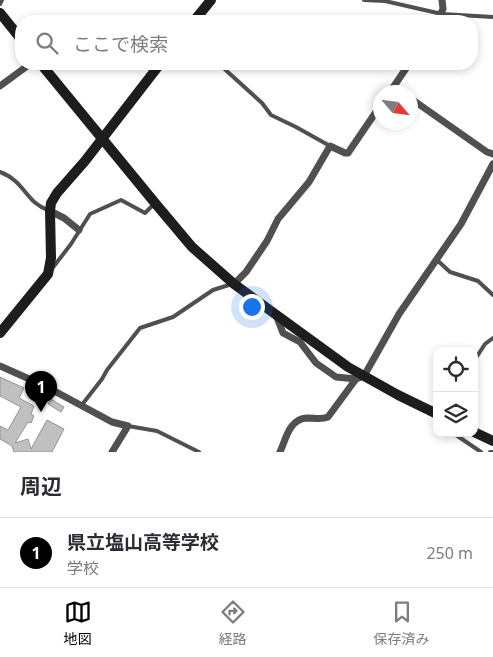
<!DOCTYPE html>
<html lang="ja">
<meta charset="utf-8">
<style>
:root{--surface:#fff;--page:#f2f2f3;--text:#2b2b33;--muted:#7c7c81;--line:#e1e1e2;--accent:#000}
body{margin:0;font-family:"Noto Sans","Noto Sans JP",sans-serif;background:var(--page);color:var(--text)}
.controls{position:absolute;right:15px;bottom:15px;display:grid;overflow:hidden;border-radius:10px;box-shadow:0 2px 8px #0003}
.controls button{width:45px;height:45px;display:grid;place-items:center;padding:0;border:0;border-bottom:1px solid var(--line);background:var(--surface);color:var(--text);font:25px sans-serif}
.compass{position:absolute;left:373px;top:85px;width:45px;height:45px;border-radius:50%;background:var(--surface);box-shadow:0 2px 8px #0003;rotate:118deg}
.you{position:absolute;left:251px;top:306px;width:18px;height:18px;margin:-12px;border:4px solid #fff;border-radius:50%;background:#1a73e8;box-shadow:0 0 0 8px #1a73e833}
.badge{display:grid;place-items:center;width:32px;height:32px;border-radius:50%;background:var(--accent);color:#fff;font-size:16px;font-weight:700}
.pin{position:absolute;translate:-50% -41px;filter:drop-shadow(0 1px 2px #0008)}
.pin::after{content:'';position:absolute;top:26px;width:18px;height:15px;background:inherit;clip-path:polygon(0 0,100% 0,50% 100%)}
.list{margin:0;padding:0;list-style:none}
h2{display:flex;justify-content:space-between;align-items:center;height:65px;margin:0;padding:0 20px;font-size:21px}
h2 small{font-size:16px;font-weight:400;color:var(--muted)}
.list li{display:grid;grid-template-columns:32px 1fr auto;gap:15px;align-items:center;box-sizing:border-box;height:70px;padding:0 20px;border-top:1px solid var(--line)}
.list b{display:block;font-size:19px;white-space:nowrap}
.list p{margin:0;font-size:16px;white-space:nowrap;color:var(--muted)}
.list em{font-size:16px;font-style:normal;color:var(--muted)}
.icon{flex:none;width:28px;height:28px;fill:none;stroke:currentColor;stroke-width:2;stroke-linecap:round;stroke-linejoin:round}
.map{position:relative;flex:none;width:493px;height:452px;overflow:hidden}
.search{position:absolute;background:var(--surface);box-shadow:0 2px 8px #0003;left:15px;right:15px;top:15px;height:55px;display:flex;align-items:center;gap:12px;box-sizing:border-box;padding:0 18px;border-radius:20px;color:var(--muted);font-size:19px}
.sheet{height:135px;background:var(--surface)}
nav{display:flex;justify-content:space-around;align-items:center;box-sizing:border-box;height:70px;border-top:1px solid var(--line);background:var(--surface);font-size:14px;color:var(--muted)}
nav a{display:grid;justify-items:center;gap:2px}
nav .on{color:var(--accent)}
.map>svg:first-child{display:block}
.building{fill:#c0c0c0;stroke:#949494}
.lines{fill:none;stroke-linecap:round;stroke-linejoin:round}
.lane{stroke:#505050;stroke-width:4}
.street{stroke:#505050;stroke-width:7}
.secondary{stroke:#1d1d1d;stroke-width:10}
</style>
<div class="map">
<svg width="493" height="452" viewBox="0 0 493 452">
<rect width="100%" height="100%" fill="#fff"/>
<g class="building">
<path d="M 0,377 L 24,388 L 19,398 L 34,406 L 31,414 L 34,416 L 31,423 L 28,422 L 15,443 L 28,439 L 31,449 L 47,420 L 64,429 L 52,452 L 14,452 L 12,446 L 0,439 L 0,426 L 8,430 L 21,407 L 0,396 Z"/>
<path d="M 51,399 L 64,407 L 61,412 L 48,404 Z"/>
</g>
<g class="lines">
<g class="lane">
<path d="M 364,0 L 385,1 L 442,14 L 493,17"/>
<path d="M 0,4 L 2,0"/>
<path d="M 136,21 L 149,17 L 153,21"/>
<path d="M 219,64 L 262,103 L 271,115 L 296,127 L 330,146"/>
<path d="M 0,172 C 25,181 26,203 48,210"/>
<path d="M 437,260 L 450,272 L 478,281 L 493,295"/>
<path d="M 51,270 L 71,244 L 90,214 L 121,200 L 145,213 L 154,204"/>
<path d="M 474,361 L 485,344 L 493,338"/>
<path d="M 81,406 L 102,379 L 107,370 L 140,328 L 173,317 L 213,290 L 232,284"/>
<path d="M 128,426 L 157,431 L 199,452"/>
<path d="M 453,433 L 481,452"/>
<path d="M 490,452 L 493,452"/>
</g>
<g class="street">
<path d="M 437,21 L 443,9 L 442,0"/>
<path d="M 0,86 L 30,64"/>
<path d="M 394,87 L 402,92"/>
<path d="M 390,92 L 409,64"/>
<path d="M 410,98 L 487,152 L 493,154"/>
<path d="M 50,211 L 64,218 L 79,230"/>
<path d="M 234,284 L 246,272 L 267,241 L 278,219 L 309,182 L 330,146 L 345,153 L 348,153 L 380,106"/>
<path d="M 276,315 L 283,333 L 300,342 L 316,363 L 336,377 L 356,379 L 364,376 L 399,314 L 461,224 L 493,164"/>
<path d="M 0,366 L 45,386 L 112,422 L 128,426 L 112,452"/>
<path d="M 280,452 C 286,439 289,419 307,418 C 315,418 321,420 328,417 L 356,379"/>
</g>
<g class="secondary">
<path d="M 0,13 L 21,39"/>
<path d="M 194,21 L 211,0"/>
<path d="M 41,64 L 155,203 L 192,247 L 234,284 L 348,367 L 398,395 L 437,414"/>
<path d="M 0,333 L 48,274 L 51,258 L 50,211 L 51,203 L 57,193 L 85,161 L 160,64"/>
<path d="M 474,432 L 493,441"/>
</g>
</g>
</svg>
<div class="controls">
<button><svg class="icon" aria-label="locate" viewBox="0 0 24 24"><circle cx="12" cy="12" r="6"/><path d="M12 2v4M12 18v4M2 12h4M18 12h4"/></svg></button>
<button><svg class="icon" aria-label="layers" viewBox="0 0 24 24"><path d="M12 4l9 5-9 5-9-5zM3 14l9 5 9-5"/></svg></button>
</div>
<svg class="compass" viewBox="-18 -18 36 36"><path d="M0-13l5 13h-10z" fill="#e53935"/><path d="M0 13l5-13h-10z" fill="#7c7c81"/></svg>
<div class="you"></div>
<div class="pin badge" style="left:41px;top:412px">1</div>
<div class="search"><svg class="icon" aria-label="search" viewBox="0 0 24 24"><circle cx="10" cy="10" r="6"/><path d="M15 15l6 6"/></svg>ここで検索</div>
</div>
<section class="sheet">
<h2>周辺<small></small></h2>
<ul class="list">
<li><span class="badge">1</span><div><b>県立塩山高等学校</b><p>学校</p></div><em>250 m</em></li>
</ul>
</section>
<nav>
<a class="on"><svg class="icon" aria-label="map" viewBox="0 0 24 24"><path d="M3 6l6-2 6 2 6-2v14l-6 2-6-2-6 2zM9 4v14M15 6v14"/></svg>地図</a>
<a><svg class="icon" aria-label="directions" viewBox="0 0 24 24"><path d="M12 3l9 9-9 9-9-9zM9 14v-3h6M13 9l2 2-2 2"/></svg>経路</a>
<a><svg class="icon" aria-label="saved" viewBox="0 0 24 24"><path d="M7 4h10v16l-5-4-5 4z"/></svg>保存済み</a>
</nav>
